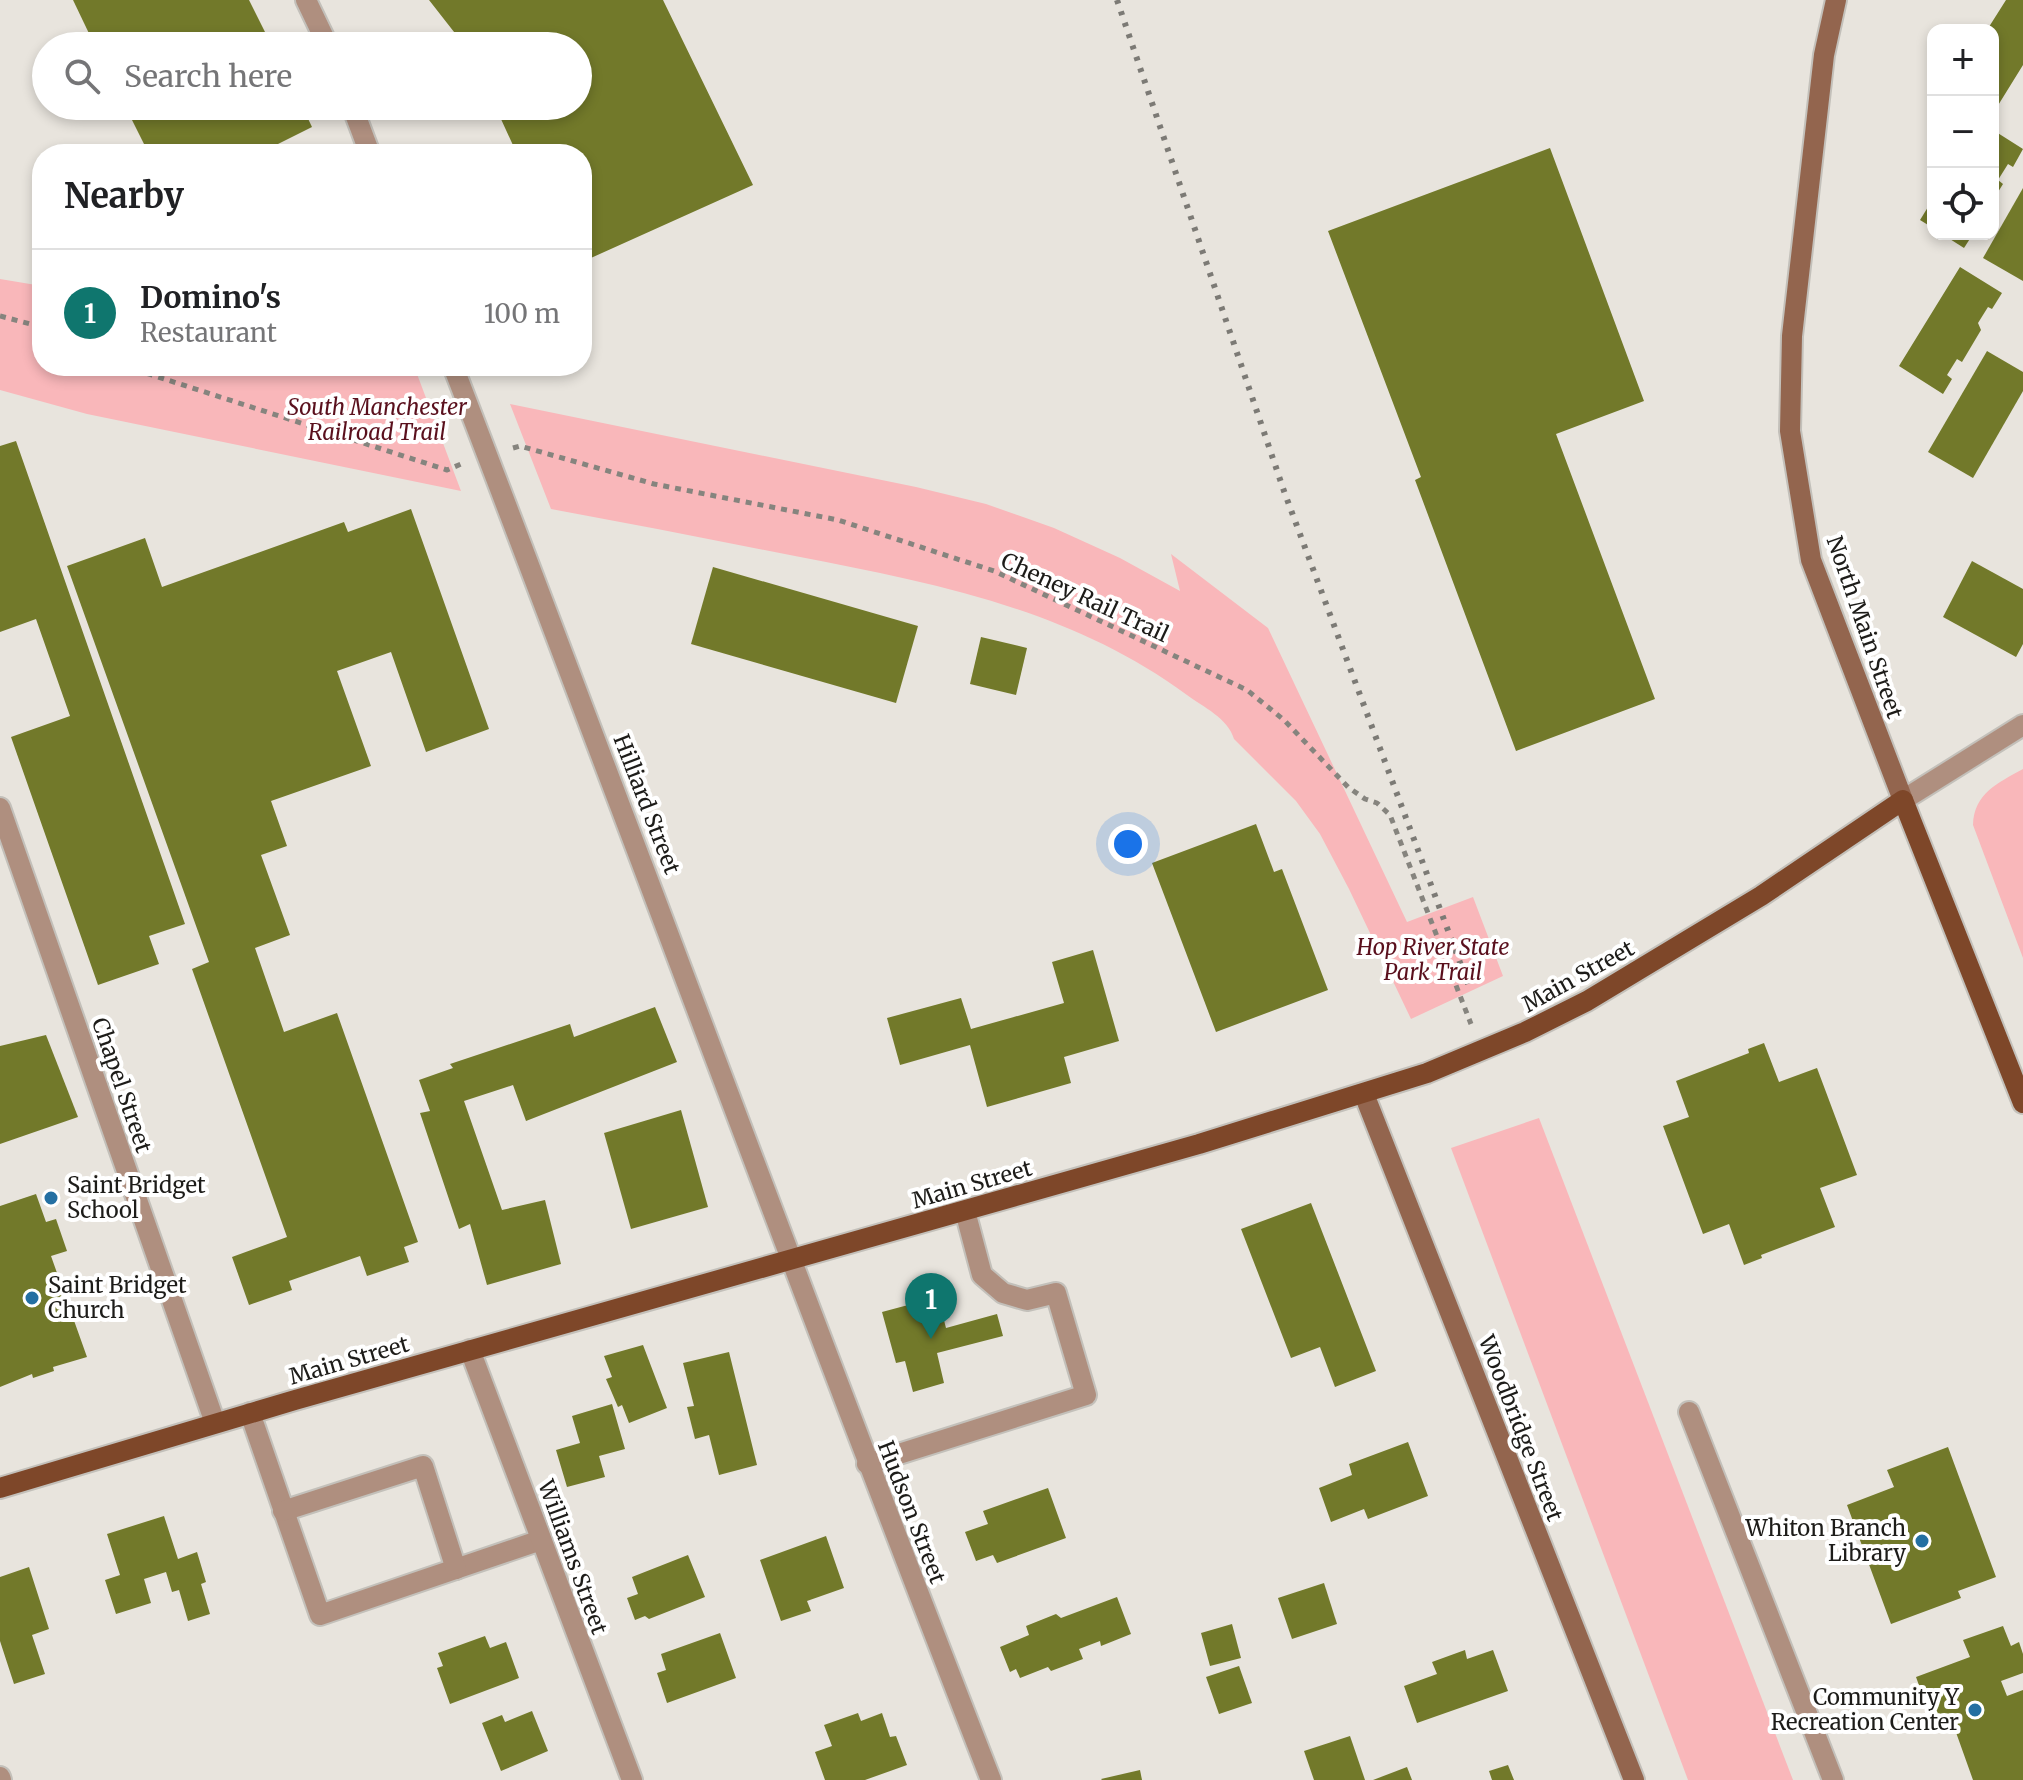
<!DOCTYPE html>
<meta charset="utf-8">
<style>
:root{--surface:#fff;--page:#f6f6f6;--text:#202124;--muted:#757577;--line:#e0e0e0;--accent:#0f766e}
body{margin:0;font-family:Merriweather,serif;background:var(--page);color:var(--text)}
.controls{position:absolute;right:24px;top:24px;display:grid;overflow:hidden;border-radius:16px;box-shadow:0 4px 12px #0003}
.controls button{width:72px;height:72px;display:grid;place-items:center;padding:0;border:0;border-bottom:2px solid var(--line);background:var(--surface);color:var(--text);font:40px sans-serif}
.you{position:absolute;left:1128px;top:844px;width:28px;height:28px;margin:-20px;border:6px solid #fff;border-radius:50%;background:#1a73e8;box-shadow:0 0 0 12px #1a73e833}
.badge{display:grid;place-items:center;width:52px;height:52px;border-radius:50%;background:var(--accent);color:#fff;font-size:26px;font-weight:700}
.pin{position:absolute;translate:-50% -66px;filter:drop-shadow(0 2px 4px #0008)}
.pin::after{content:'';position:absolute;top:42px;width:28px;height:24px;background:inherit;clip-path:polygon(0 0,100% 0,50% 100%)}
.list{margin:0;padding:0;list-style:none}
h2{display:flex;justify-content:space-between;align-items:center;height:104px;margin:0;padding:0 32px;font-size:34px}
h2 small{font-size:26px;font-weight:400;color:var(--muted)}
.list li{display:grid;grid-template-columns:52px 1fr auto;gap:24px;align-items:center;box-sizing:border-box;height:128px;padding:0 32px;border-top:2px solid var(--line)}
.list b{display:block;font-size:30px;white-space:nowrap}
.list p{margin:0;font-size:26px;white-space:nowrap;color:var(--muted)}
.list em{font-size:26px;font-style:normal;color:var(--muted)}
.icon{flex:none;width:44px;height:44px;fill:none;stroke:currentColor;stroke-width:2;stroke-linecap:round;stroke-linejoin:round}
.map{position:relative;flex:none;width:2023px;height:1780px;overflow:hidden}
.search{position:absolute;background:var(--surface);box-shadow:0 4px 12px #0003;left:32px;top:32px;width:560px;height:88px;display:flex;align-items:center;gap:20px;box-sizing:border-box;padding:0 28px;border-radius:44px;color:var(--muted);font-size:30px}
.panel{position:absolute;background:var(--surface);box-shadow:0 4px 12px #0003;left:32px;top:144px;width:560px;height:232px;border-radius:32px}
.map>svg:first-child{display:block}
.green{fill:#f9b7ba}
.building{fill:#72792a}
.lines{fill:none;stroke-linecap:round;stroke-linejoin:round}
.service-casing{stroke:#c3c0ba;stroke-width:24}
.minor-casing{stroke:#c3c0ba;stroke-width:24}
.secondary-casing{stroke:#c3c0ba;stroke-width:24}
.primary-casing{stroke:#c3c0ba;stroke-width:24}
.path{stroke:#86847e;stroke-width:5;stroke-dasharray:6 6;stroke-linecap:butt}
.service{stroke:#af8f7f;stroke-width:20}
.minor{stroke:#af8f7f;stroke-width:20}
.secondary{stroke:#93654e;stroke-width:20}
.primary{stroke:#7e4729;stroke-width:20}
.rail{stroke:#7c7a75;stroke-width:6;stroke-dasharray:4 8;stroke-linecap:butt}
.poi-dot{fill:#246fa2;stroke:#fff;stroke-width:3}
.labels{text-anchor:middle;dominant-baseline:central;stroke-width:8;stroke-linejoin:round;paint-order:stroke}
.park-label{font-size:22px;font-style:italic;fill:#5a101d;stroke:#fff}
.street-label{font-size:22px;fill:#1d1c19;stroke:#fff}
.poi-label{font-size:22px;fill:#1d1c19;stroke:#fff;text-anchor:start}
</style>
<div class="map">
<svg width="2023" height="1780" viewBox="0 0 2023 1780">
<rect width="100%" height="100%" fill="#e8e4dd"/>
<g class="green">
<path d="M 0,279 L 42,286 L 42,366 L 414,366 L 461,491 L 87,414 L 0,390 Z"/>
<path d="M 510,404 L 916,487 L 986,504 L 1054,528 L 1120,558 L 1180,591 L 1171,554 L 1268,628 L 1407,922 L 1473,897 L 1503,976 L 1411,1019 L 1349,889 L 1320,834 L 1296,801 L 1234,739 C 1228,718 1203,707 1187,695 C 1070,609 934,583 795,556 C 714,540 632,524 551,509 Z"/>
<path d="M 2023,769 L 2023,958 L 1973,825 C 1974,793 1998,783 2023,769 Z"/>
<path d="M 1539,1118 L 1793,1780 L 1688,1780 L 1451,1148 Z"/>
</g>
<g class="building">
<path d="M 73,0 L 249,0 L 272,46 L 95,46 Z"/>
<path d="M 429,0 L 663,0 L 753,185 L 582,262 L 582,154 L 517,154 L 495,106 L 578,106 L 578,46 L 465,46 Z"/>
<path d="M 2006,0 L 2023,0 L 2023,65 L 1997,107 L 1993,105 L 1993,30 L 1987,30 Z"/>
<path d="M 125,106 L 302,106 L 312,127 L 258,154 L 149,154 Z"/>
<path d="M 1993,130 L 2023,149 L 2013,167 L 2008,164 L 1998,180 L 2003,184 L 1993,200 Z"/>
<path d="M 1550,148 L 1644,401 L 1556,434 L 1655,699 L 1516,751 L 1415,480 L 1421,477 L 1328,231 Z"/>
<path d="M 2023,188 L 2023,281 L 1983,258 Z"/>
<path d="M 1933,199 L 1933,228 L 1920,220 Z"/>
<path d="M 1942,234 L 1973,234 L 1964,248 Z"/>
<path d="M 1960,267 L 2002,293 L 1992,309 L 1988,307 L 1978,323 L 1981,330 L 1962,362 L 1957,359 L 1947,375 L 1952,379 L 1943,394 L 1899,366 Z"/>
<path d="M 1987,351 L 2023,372 L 2023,391 L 1973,478 L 1928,452 Z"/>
<path d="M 16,441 L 185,924 L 149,936 L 159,964 L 98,985 L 11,737 L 70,716 L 36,619 L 0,632 L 0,446 Z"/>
<path d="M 411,509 L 489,729 L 426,752 L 391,652 L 337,671 L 371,766 L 271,801 L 287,846 L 261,855 L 290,935 L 255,948 L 284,1032 L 337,1013 L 418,1242 L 404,1247 L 409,1262 L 367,1276 L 360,1256 L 289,1281 L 292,1290 L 249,1305 L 232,1257 L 287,1237 L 192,969 L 209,962 L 67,566 L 145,538 L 162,587 L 344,522 L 348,532 Z"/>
<path d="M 1972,561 L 2023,589 L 2023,644 L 2016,657 L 1943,617 Z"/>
<path d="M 713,567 L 918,626 L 896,703 L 691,644 Z"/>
<path d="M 981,637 L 1027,648 L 1016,695 L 970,684 Z"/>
<path d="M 1256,824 L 1274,872 L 1282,869 L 1328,990 L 1216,1032 L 1152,863 Z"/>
<path d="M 1093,950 L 1119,1041 L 1064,1057 L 1071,1083 L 987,1107 L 970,1045 L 900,1065 L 887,1018 L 961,998 L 971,1029 L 1064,1003 L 1052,962 Z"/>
<path d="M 655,1007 L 677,1062 L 526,1121 L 513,1085 L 464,1101 L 502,1210 L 545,1200 L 561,1264 L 487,1285 L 470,1224 L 459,1229 L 420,1113 L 430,1111 L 419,1080 L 453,1068 L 450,1064 L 570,1024 L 574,1037 Z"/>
<path d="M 46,1035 L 78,1117 L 0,1144 L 0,1046 Z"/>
<path d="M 1764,1043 L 1779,1082 L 1817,1068 L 1857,1175 L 1820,1188 L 1835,1227 L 1761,1255 L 1762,1258 L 1744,1265 L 1729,1224 L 1703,1234 L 1663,1126 L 1689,1117 L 1676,1081 L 1749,1053 L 1748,1049 Z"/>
<path d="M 681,1110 L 708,1207 L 631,1229 L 604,1133 Z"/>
<path d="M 36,1194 L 46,1222 L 56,1219 L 67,1251 L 51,1256 L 87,1357 L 53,1367 L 54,1371 L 33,1378 L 32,1374 L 0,1387 L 0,1206 Z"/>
<path d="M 1311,1203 L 1376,1371 L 1335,1387 L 1320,1347 L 1291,1358 L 1241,1229 Z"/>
<path d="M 938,1297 L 946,1328 L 997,1314 L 1003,1336 L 937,1353 L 944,1383 L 913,1392 L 905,1361 L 896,1363 L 882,1312 Z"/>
<path d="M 643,1345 L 667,1408 L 629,1423 L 622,1405 L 618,1407 L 606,1379 L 612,1377 L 604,1356 Z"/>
<path d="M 729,1352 L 757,1465 L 719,1475 L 709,1435 L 695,1439 L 687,1407 L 694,1406 L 683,1363 Z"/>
<path d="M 612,1404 L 625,1449 L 599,1456 L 605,1477 L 567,1487 L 556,1450 L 580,1443 L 572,1416 Z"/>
<path d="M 1408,1442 L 1428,1496 L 1368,1519 L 1364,1509 L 1331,1522 L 1319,1488 L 1352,1475 L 1349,1464 Z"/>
<path d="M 1948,1447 L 1996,1577 L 1958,1591 L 1961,1598 L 1891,1624 L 1847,1505 L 1894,1487 L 1887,1470 Z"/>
<path d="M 1048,1488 L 1066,1538 L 997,1563 L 993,1555 L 976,1561 L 965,1532 L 988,1524 L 983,1511 Z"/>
<path d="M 164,1516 L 178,1559 L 197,1552 L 206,1582 L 201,1584 L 210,1614 L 188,1621 L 179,1590 L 172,1592 L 166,1572 L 144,1579 L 151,1603 L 116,1614 L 105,1580 L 120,1575 L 107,1534 Z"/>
<path d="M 826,1536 L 844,1588 L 807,1601 L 811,1611 L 781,1621 L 760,1560 Z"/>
<path d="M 688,1555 L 705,1597 L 649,1619 L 645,1616 L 635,1620 L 627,1598 L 638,1594 L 632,1577 Z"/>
<path d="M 29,1567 L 49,1629 L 32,1635 L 45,1674 L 14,1684 L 0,1641 L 0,1577 Z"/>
<path d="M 1324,1583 L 1337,1624 L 1292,1639 L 1278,1598 Z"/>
<path d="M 1117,1597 L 1131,1634 L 1101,1646 L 1100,1641 L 1079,1649 L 1083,1659 L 1051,1671 L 1048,1667 L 1020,1678 L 1016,1669 L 1010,1672 L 1000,1647 L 1029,1635 L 1026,1626 L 1056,1614 L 1061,1618 Z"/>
<path d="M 1232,1624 L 1241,1658 L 1210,1666 L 1201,1633 Z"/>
<path d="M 2003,1626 L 2011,1646 L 2019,1642 L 2023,1654 L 2023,1673 L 2001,1681 L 2007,1696 L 2023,1690 L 2023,1780 L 1973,1780 L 1953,1724 L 1935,1730 L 1916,1677 L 1970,1657 L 1963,1640 Z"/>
<path d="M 720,1633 L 736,1678 L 667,1703 L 657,1673 L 666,1670 L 661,1654 Z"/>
<path d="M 485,1636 L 490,1648 L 506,1642 L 519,1678 L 450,1704 L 437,1668 L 443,1666 L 438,1653 Z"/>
<path d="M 1465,1650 L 1467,1659 L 1493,1650 L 1508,1691 L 1417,1723 L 1404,1686 L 1437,1674 L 1432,1662 Z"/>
<path d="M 1239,1666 L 1252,1703 L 1219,1714 L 1206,1677 Z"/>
<path d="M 532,1711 L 548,1751 L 501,1771 L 482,1723 L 502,1715 L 505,1722 Z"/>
<path d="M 858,1713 L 861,1721 L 882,1713 L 890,1737 L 896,1736 L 907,1765 L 865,1780 L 825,1780 L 815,1752 L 832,1746 L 824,1725 Z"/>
<path d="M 1350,1736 L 1365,1780 L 1314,1780 L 1304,1751 Z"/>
<path d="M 1508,1765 L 1514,1780 L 1492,1780 L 1489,1771 Z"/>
<path d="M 1407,1767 L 1412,1780 L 1373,1780 Z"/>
<path d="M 1140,1770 L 1142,1780 L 1102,1780 L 1101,1779 Z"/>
</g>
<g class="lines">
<defs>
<g id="service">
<path d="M 250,1413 L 320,1615 L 541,1540"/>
<path d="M 867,1464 L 1086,1395 L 1056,1293 L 1027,1300 L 1003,1293 L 982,1275 L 965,1211"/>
<path d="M 283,1511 L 423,1466 L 456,1569"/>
</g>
<g id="minor">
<path d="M 306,0 L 328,46"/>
<path d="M 352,106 L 370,154"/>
<path d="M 453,366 C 634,837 807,1310 991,1780"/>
<path d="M 1903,800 L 2023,725"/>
<path d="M 0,808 L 215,1423"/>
<path d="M 470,1350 L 632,1780"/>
<path d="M 1689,1412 L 1833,1780"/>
<path d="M 0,1777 L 1,1780"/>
</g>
<g id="secondary">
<path d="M 1836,0 L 1824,55 L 1792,336 L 1790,431 L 1811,560 L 1903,800"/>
<path d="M 1364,1094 L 1634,1780"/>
</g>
<path id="primary" d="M 0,1488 L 295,1400 L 1199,1144 L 1427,1073 L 1525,1032 L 1587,1001 L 1761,896 L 1903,800 L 2023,1103"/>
</defs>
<use href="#service" class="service-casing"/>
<use href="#minor" class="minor-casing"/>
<use href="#secondary" class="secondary-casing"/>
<use href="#primary" class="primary-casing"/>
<g class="path">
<path d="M 0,316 L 42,327"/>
<path d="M 124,366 L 447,470 L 461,464"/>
<path d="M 513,448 L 520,446 L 654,484 L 838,520 L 994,571 L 1247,690 L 1284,720 L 1348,787 L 1365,799 L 1377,803 L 1390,815 L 1471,1024"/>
</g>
<use href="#service" class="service"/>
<use href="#minor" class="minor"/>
<use href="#secondary" class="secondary"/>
<use href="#primary" class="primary"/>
<path class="rail" d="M 1117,0 L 1285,494 L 1468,984"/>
</g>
<g class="poi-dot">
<circle cx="51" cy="1198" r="8"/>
<circle cx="32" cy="1298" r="8"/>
<circle cx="1922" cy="1541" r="8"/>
<circle cx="1975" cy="1710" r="8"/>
</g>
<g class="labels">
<g class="park-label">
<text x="377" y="407">South Manchester<tspan x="377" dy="25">Railroad Trail</tspan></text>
<text x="1433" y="947">Hop River State<tspan x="1433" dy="25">Park Trail</tspan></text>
</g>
<g class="street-label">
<text transform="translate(1085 597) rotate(25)">Cheney Rail Trail</text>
<text transform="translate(1865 627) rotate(71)">North Main Street</text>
<text transform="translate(647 804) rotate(69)">Hilliard Street</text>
<text transform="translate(1578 976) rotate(-29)">Main Street</text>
<text transform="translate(122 1085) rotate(71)">Chapel Street</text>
<text transform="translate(972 1184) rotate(-16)">Main Street</text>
<text transform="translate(349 1360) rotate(-16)">Main Street</text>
<text transform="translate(1521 1428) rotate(69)">Woodbridge Street</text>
<text transform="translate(912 1512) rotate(69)">Hudson Street</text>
<text transform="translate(573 1557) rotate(70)">Williams Street</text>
</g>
<g class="poi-label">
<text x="67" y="1185">Saint Bridget<tspan x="67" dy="25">School</tspan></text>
<text x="48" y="1285">Saint Bridget<tspan x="48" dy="25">Church</tspan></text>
<text x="1906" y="1528" text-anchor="end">Whiton Branch<tspan x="1906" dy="25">Library</tspan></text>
<text x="1959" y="1697" text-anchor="end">Community Y<tspan x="1959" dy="25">Recreation Center</tspan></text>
</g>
</g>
</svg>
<div class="controls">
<button>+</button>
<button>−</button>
<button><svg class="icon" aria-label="locate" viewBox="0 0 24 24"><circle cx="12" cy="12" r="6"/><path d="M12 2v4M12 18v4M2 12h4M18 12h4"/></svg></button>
</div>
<div class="you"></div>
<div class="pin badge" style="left:931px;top:1339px">1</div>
<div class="search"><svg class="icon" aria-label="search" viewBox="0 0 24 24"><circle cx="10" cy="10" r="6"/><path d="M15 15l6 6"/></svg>Search here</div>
<section class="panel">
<h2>Nearby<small></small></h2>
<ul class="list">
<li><span class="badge">1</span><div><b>Domino's</b><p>Restaurant</p></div><em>100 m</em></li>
</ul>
</section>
</div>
